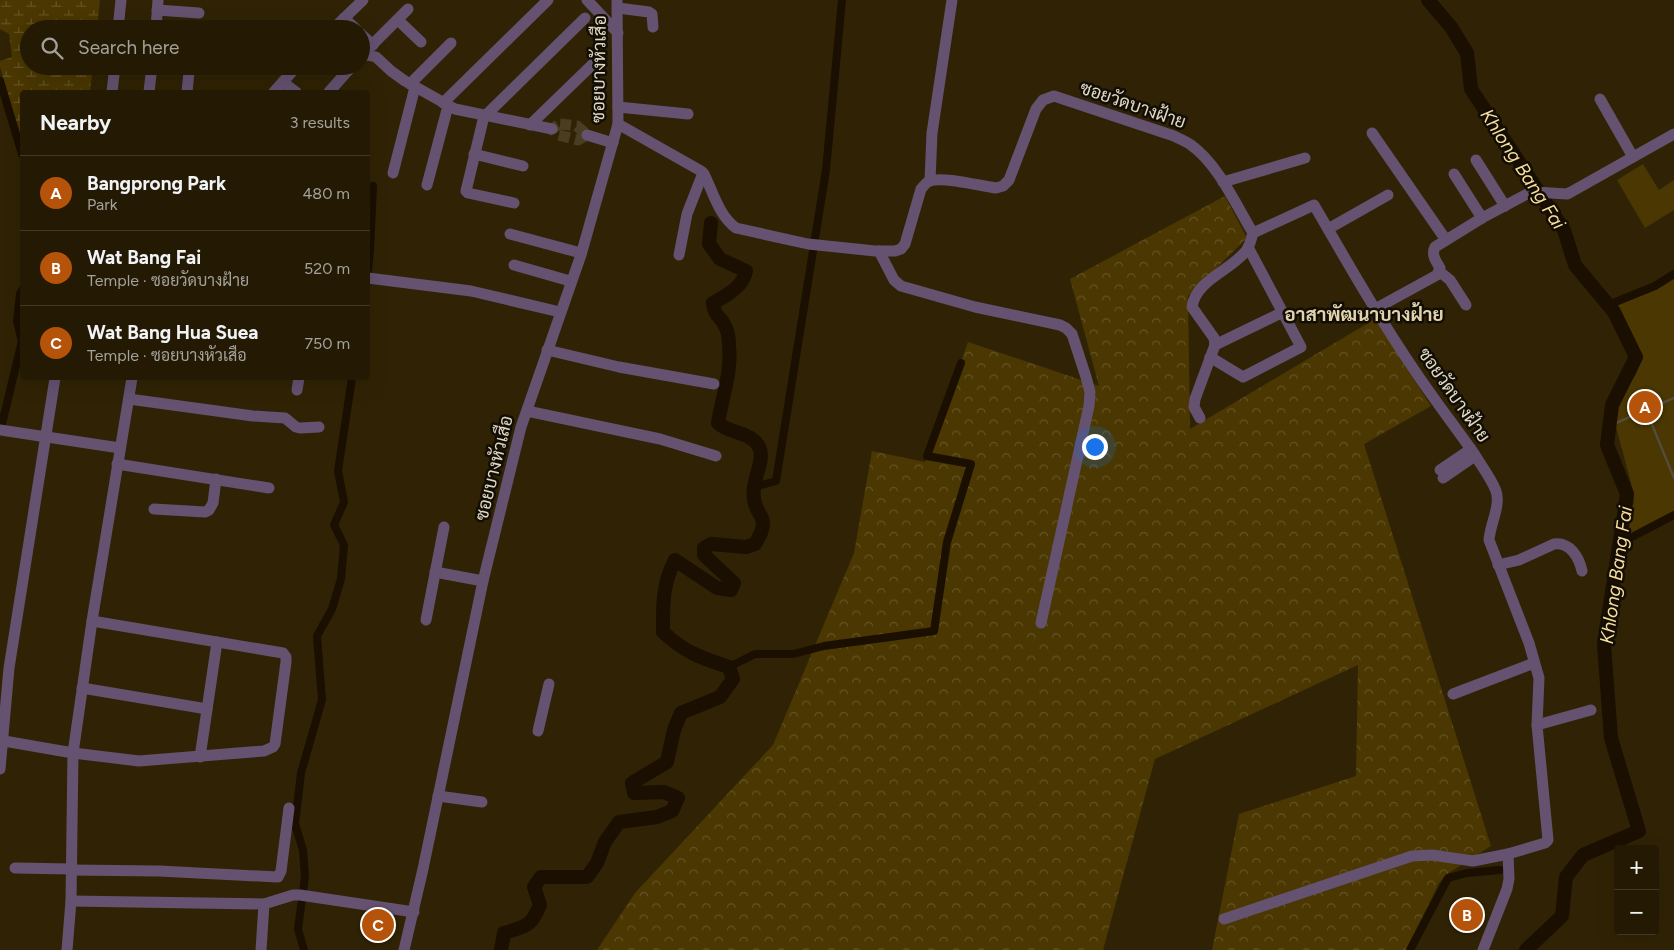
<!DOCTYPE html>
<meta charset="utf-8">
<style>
:root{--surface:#241a04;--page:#2c230e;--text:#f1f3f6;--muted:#a3a19a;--line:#413826;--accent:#b45309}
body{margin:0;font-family:Figtree,Sarabun,sans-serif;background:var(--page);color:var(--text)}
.controls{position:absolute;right:15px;bottom:15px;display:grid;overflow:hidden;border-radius:5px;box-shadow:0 5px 20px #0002}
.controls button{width:45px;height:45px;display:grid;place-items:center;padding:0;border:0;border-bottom:1px solid var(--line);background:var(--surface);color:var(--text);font:25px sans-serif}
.you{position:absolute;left:1094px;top:446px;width:18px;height:18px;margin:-12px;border:4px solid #fff;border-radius:50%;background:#1a73e8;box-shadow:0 0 0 8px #1a73e833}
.badge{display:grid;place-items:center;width:32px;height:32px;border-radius:50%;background:var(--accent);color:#fff;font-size:16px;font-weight:700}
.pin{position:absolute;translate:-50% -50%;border:2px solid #fff;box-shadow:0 1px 5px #0006}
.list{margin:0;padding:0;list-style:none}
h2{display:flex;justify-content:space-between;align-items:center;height:65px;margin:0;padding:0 20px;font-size:21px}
h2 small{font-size:16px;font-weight:400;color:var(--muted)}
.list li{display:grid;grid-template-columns:32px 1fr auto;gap:15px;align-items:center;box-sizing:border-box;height:75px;padding:0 20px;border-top:1px solid var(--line)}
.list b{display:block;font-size:19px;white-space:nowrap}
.list p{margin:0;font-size:16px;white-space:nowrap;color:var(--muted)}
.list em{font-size:16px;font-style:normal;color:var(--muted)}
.icon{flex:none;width:28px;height:28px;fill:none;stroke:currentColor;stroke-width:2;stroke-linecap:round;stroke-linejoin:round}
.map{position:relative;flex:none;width:1674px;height:950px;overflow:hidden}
.search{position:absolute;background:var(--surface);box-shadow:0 5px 20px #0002;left:20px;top:20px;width:350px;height:55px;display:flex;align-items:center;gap:12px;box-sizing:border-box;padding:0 18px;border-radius:28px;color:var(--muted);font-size:19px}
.panel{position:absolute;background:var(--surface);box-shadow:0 5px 20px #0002;left:20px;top:90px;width:350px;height:290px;border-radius:5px}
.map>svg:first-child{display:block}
.green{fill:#4a3701}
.forest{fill:url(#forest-crowns)}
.wetland{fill:url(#wetland-marsh)}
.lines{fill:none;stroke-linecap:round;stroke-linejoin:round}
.stream{stroke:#554b3c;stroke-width:2.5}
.canal{stroke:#1a0f00;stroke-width:8}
.river{stroke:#1a0f00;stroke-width:14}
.minor-tunnel{stroke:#4a3e22;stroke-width:11;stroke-dasharray:11 5.5;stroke-linecap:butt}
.minor{stroke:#645270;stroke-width:11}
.labels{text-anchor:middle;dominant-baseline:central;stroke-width:5;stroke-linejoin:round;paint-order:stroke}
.street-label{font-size:18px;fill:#e0d8c7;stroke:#130e03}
.water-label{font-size:19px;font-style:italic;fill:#fadd9e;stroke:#130e03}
.neighbourhood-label{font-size:19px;font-weight:bold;fill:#e2d3b0;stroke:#130e03}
</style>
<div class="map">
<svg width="1674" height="950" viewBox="0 0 1674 950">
<defs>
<pattern id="forest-crowns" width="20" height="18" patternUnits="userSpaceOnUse" patternTransform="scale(1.25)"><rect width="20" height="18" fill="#4a3701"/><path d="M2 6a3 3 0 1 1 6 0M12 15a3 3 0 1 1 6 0" fill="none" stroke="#645325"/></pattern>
<pattern id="wetland-marsh" width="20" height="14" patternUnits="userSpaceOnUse" patternTransform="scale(1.25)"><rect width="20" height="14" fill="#4a3701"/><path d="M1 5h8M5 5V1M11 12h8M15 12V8" fill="none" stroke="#645325"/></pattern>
</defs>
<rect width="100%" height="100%" fill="#302305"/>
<g class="green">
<path d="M 1643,164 L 1659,190 L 1674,180 L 1674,210 L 1645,228 L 1617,180 Z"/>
<path d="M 1674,275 L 1674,519 L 1625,543 L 1634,501 L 1631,483 L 1613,416 L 1620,398 L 1636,374 L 1641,360 L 1617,303 Z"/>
</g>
<path class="forest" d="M 1225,196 L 1247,238 L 1188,296 L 1190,429 L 1375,319 L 1431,406 L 1364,444 L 1491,846 L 1447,874 L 1439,883 L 1406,950 L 1212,950 L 1239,814 L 1356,776 L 1358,665 L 1155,759 L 1103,950 L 597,950 L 635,893 L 773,745 L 854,553 L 872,451 L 925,462 L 968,342 L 1099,386 L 1070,279 Z"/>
<path class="wetland" d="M 0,0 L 100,0 L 97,29 L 29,29 L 29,66 L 93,66 L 90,92 L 22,92 L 22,143 L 0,67 L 0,61 L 12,57 L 9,34 L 0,29 Z"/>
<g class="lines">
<g class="stream">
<path d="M 1646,410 L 1674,478"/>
<path d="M 1609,426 L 1674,398"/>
</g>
<g class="canal">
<path d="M 0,81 L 22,154"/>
<path d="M 368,271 L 370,249 L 373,186"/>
<path d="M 1608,305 L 1655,286 L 1674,274"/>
<path d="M 0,432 L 22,341 L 17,321 L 20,294 L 22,290"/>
<path d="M 754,487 L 776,481 L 826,170 L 842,0"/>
<path d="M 1619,541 L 1632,537 L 1674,515"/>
<path d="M 729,667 L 755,654 L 793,654 L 824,646 L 934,631 L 947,542 L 971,464 L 927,456 L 961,363"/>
<path d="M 304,950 L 298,929 L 305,877 L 303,850 L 295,824 L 301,773 L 322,700 L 317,636 L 332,609 L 341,579 L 344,545 L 334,525 L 344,502 L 338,471 L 352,378"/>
<path d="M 1410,950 L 1448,878 L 1467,873 L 1500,870"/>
</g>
<g class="river">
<path d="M 1428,0 L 1451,27 L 1467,53 L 1471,89 L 1564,230 L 1575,265 L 1614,312 L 1636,357 L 1612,405 L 1607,445 L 1627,494 L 1604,644 L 1611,738 L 1639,831 L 1583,855 L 1566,877 L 1562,916 L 1526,950"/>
<path d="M 501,950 L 504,933 C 526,926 531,927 540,905 L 534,887 L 541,877 L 587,877 L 597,863 L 605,842 L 619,822 L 657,817 L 672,811 L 678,798 L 664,792 L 634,793 L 632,783 L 667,762 L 674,730 L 681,713 L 720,697 L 733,679 L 729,667 C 701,658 684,652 663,632 C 663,605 662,585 675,560 L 717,588 L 731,590 L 734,583 L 704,555 L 704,548 L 711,544 L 746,547 L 755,544 C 759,537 763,531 763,523 C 763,518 759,513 757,509 C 753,501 753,491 755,482 C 757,471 765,456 758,445 C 748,431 730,434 718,423 C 722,397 732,372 729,346 C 729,340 728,331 725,326 C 720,315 715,318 713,303 C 727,295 743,287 746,271 L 720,259 L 709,244 L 711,223"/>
</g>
<path class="minor-tunnel" d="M 560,124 L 577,126 L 587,135 L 578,140 L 558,135 L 552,129 Z"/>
<g class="minor">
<path d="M 587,0 L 618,33"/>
<path d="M 618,8 L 649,12 L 652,14 L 653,27"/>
<path d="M 157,10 L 199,13"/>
<path d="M 344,18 L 356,29"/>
<path d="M 398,20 L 421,42"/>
<path d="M 118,29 L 121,0"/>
<path d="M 156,29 L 158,0"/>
<path d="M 333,29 L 363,0"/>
<path d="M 361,34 L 373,45"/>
<path d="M 361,56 L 408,9"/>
<path d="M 361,57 L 367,55 L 376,57 L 391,71 L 405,81 L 455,109 L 552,129"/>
<path d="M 283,82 L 296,92"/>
<path d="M 410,84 L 451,43"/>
<path d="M 112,92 L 115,66"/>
<path d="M 149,92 L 152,66"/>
<path d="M 187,92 L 189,72"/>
<path d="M 274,92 L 297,66"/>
<path d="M 329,92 L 352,66"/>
<path d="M 1600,99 L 1633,157"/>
<path d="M 443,103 L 548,0"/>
<path d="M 618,107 L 688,114"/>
<path d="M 484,116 L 466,191 L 468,193 L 514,203"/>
<path d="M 485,116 L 585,18"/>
<path d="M 618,124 L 701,171 L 704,174 C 713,192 719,216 736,228 L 808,244 L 875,251 L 895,251 L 901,249 L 905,244 L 921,189 C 924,186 926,182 930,181 C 942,176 981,186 996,188 L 1003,186 L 1009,180 L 1036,109 L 1043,100 L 1054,96 L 1174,136 C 1179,139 1186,141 1191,145 C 1218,164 1236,205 1253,233 L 1314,205 C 1347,262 1380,320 1417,374 C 1436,402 1456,428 1475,455 C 1482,467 1491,478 1496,491 C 1501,506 1490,524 1489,540 L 1529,643 L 1539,678 L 1537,725 L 1548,840 L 1545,843 L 1508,854 L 1509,879 L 1507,889 L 1483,950"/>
<path d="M 530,125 L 594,63"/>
<path d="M 1372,133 L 1446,240"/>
<path d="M 587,135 L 613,143"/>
<path d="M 474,154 L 523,166"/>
<path d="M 1476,160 L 1505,206"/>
<path d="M 393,173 L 415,87"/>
<path d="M 1454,174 L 1482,218"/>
<path d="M 930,181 L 932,133 L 952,0"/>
<path d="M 1223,182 L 1305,158"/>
<path d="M 427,185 L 448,106"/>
<path d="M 1328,229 L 1388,195"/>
<path d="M 510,234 L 581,253"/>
<path d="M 879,251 L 894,280 L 901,286 L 975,307 L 1060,325 L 1066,328 L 1072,334 L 1086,377 L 1090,392 L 1089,406 L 1041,623"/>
<path d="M 679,255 L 687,214 L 703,173"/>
<path d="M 514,265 L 570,281"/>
<path d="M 1440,272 L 1450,280 L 1466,305"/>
<path d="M 368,278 L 471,291 L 560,312"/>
<path d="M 1375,309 L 1437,275 L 1440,268 C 1436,261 1431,255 1435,247 L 1482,218 L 1527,194 L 1535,192 L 1567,194 L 1571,192 L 1674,134"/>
<path d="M 1215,345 L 1283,312"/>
<path d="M 547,350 L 619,367 L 714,384"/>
<path d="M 1210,357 L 1243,377 L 1301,347 L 1248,247"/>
<path d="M 297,390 L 299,378"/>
<path d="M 129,399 L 253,416 L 285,418 L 296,427 L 300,428 L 319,427"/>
<path d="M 527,411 L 660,439 L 716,456"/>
<path d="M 1200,418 L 1194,407 L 1195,399 L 1215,345 L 1214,338 L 1192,307 C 1196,280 1230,271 1246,251 C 1250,246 1251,239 1253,233"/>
<path d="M 0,430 L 120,448"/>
<path d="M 117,464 L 269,488"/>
<path d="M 1440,470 L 1471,449"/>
<path d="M 1443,478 L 1475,456"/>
<path d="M 154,509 L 205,512 L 209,510 L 213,503 L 216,479"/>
<path d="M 1498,565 L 1519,560 L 1554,544 C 1570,542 1579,557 1582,571"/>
<path d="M 435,572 L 483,581"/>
<path d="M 426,620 L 444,527"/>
<path d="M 82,688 L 207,709"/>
<path d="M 1453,694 L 1534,663"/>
<path d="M 1537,725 L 1591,710"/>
<path d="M 538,731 L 549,684"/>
<path d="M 4,741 L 73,753 L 139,761 L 264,751 L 273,747 L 275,744 L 286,662 L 286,657 L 283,653 L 92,621"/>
<path d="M 200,757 L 217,642"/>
<path d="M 0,769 L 9,668 L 55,378"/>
<path d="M 438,796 L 482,802"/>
<path d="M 15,868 L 71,869"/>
<path d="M 71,870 L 159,871 L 278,877 L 281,871 L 289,808"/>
<path d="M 71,901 L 264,904 L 293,895 L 300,895 L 414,912"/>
<path d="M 1224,919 L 1412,856 L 1432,855 L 1473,861 L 1508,854"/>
<path d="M 67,950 L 71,901 L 73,753 L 92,621 L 132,378"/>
<path d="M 261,950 L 264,904"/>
<path d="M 404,950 L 423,869 L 483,581 L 521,427 L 581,255 L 618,124 L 617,0"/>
</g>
</g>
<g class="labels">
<g class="street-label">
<text transform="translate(599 69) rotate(-89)">ซอยบางหัวเสือ</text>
<text transform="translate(1133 105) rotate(19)">ซอยวัดบางฝ้าย</text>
<text transform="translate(1454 395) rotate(55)">ซอยวัดบางฝ้าย</text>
<text transform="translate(494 468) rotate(-76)">ซอยบางหัวเสือ</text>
</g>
<g class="water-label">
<text transform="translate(1523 169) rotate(57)">Khlong Bang Fai</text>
<text transform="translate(1616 575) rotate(-82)">Khlong Bang Fai</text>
</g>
<g class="neighbourhood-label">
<text x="1364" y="314">อาสาพัฒนาบางฝ้าย</text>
</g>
</g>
</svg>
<div class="controls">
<button>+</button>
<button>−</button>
</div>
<div class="you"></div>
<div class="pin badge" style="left:1645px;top:407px">A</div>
<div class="pin badge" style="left:1467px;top:915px">B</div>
<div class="pin badge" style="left:378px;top:925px">C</div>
<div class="search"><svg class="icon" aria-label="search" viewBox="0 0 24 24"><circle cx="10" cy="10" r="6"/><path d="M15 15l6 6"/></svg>Search here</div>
<section class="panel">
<h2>Nearby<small>3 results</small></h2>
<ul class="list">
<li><span class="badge">A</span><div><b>Bangprong Park</b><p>Park</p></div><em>480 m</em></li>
<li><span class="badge">B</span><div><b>Wat Bang Fai</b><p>Temple · ซอยวัดบางฝ้าย</p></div><em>520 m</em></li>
<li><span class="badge">C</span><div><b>Wat Bang Hua Suea</b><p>Temple · ซอยบางหัวเสือ</p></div><em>750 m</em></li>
</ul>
</section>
</div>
